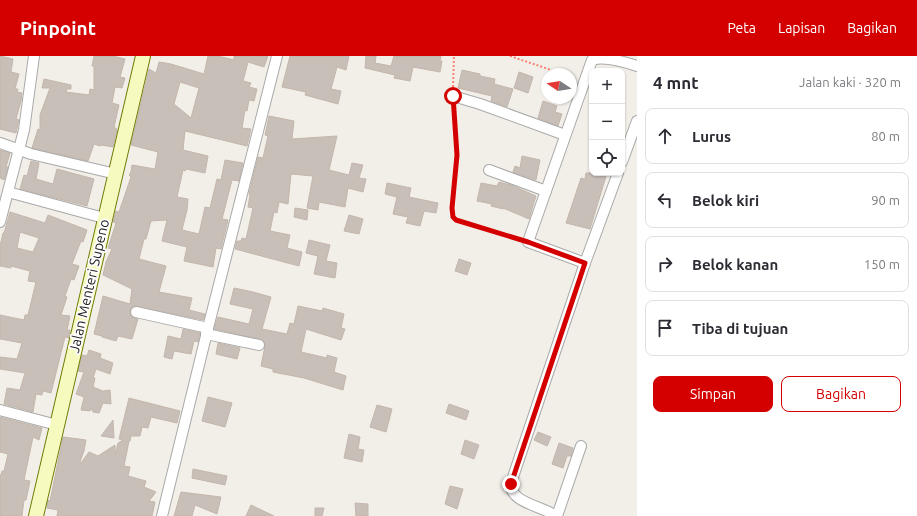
<!DOCTYPE html>
<html lang="id">
<meta charset="utf-8">
<style>
:root{--surface:#fff;--page:#f7f7f7;--text:#2b2b33;--muted:#7c7c81;--line:#e1e1e2;--accent:#d40000}
body{margin:0;font-family:Ubuntu,sans-serif;background:var(--page);color:var(--text)}
.controls{position:absolute;right:12px;top:12px;display:grid;overflow:hidden;border-radius:8px;box-shadow:0 1px 3px #0004}
.controls button{width:36px;height:36px;display:grid;place-items:center;padding:0;border:0;border-bottom:1px solid var(--line);background:var(--surface);color:var(--text);font:20px sans-serif}
.compass{position:absolute;left:541px;top:12px;width:36px;height:36px;border-radius:50%;background:var(--surface);box-shadow:0 1px 3px #0004;rotate:282deg}
.stop{position:absolute;width:12px;height:12px;margin:-9px;border:3px solid #d40000;border-radius:50%;background:#fff}
.stop.end{background:#d40000;border-color:#fff;box-shadow:0 1px 4px #0008}
.list{margin:0;padding:0;list-style:none}
h2{display:flex;justify-content:space-between;align-items:center;height:52px;margin:0;padding:0 16px;font-size:17px}
h2 small{font-size:13px;font-weight:400;color:var(--muted)}
.list li{display:grid;grid-template-columns:26px 1fr auto;gap:12px;align-items:center;box-sizing:border-box;height:56px;margin:0 8px 8px;padding:0 8px;border:1px solid var(--line);border-radius:8px}
.list b{display:block;font-size:15px;white-space:nowrap}
.list em{font-size:13px;font-style:normal;color:var(--muted)}
.actions{display:flex;gap:8px;padding:12px 16px}
.actions a{flex:1;padding:9px 0;border:1px solid var(--accent);border-radius:8px;text-align:center;font-size:14px;color:var(--accent)}
.actions .main{background:var(--accent);color:#fff}
.icon{flex:none;width:22px;height:22px;fill:none;stroke:currentColor;stroke-width:2;stroke-linecap:round;stroke-linejoin:round}
.map{position:relative;flex:none;width:637px;height:460px;overflow:hidden}
header{display:flex;align-items:center;gap:24px;box-sizing:border-box;height:56px;padding:0 20px;background:var(--accent);color:#fff}
header strong{font-size:19px}
nav{display:flex;gap:22px;margin-inline-start:auto;font-size:14px}
main{display:flex}
aside{flex:1;background:var(--surface)}
.map>svg:first-child{display:block}
.building{fill:#c7bfb8;stroke:#c4b6ab;fill-rule:evenodd}
.lines{fill:none;stroke-linecap:round;stroke-linejoin:round}
.minor-casing{stroke:#a9a9a9;stroke-width:12}
.secondary-casing{stroke:#707d05;stroke-width:16}
.path{stroke:#fa8072;stroke-width:2;stroke-dasharray:2 2;stroke-linecap:butt}
.minor{stroke:#fff;stroke-width:10}
.secondary{stroke:#f7fabf;stroke-width:14}
.route{stroke:#d40000;stroke-width:5}
.labels{text-anchor:middle;dominant-baseline:central;stroke-width:3.5;stroke-linejoin:round;paint-order:stroke}
.street-label{font-size:14px;fill:#222;stroke:#fff}
</style>
<header>
<strong>Pinpoint</strong>
<nav><a>Peta</a><a>Lapisan</a><a>Bagikan</a></nav>
</header>
<main>
<div class="map">
<svg width="637" height="460" viewBox="0 0 637 460">
<rect width="100%" height="100%" fill="#f2efe9"/>
<g class="building">
<path d="M 0,0 L 13,3 L 11,16 L 19,18 L 15,33 L 18,33 L 17,36 L 22,37 L 21,45 L 16,63 L 19,64 L 16,77 L 0,73 Z"/>
<path d="M 94,0 L 113,0 L 125,3 L 120,21 L 125,22 L 122,32 L 115,31 L 112,47 L 119,49 L 114,71 L 117,73 L 113,91 L 101,89 L 100,90 L 94,88 L 88,105 L 32,92 L 38,73 L 40,74 L 40,59 L 50,32 L 42,32 L 44,23 L 71,29 L 71,33 L 67,33 L 66,36 L 89,39 L 90,33 L 94,34 L 94,10 L 92,10 Z"/>
<path d="M 208,0 L 218,0 L 234,4 L 234,0 L 268,0 L 264,11 L 248,6 L 243,25 L 251,27 L 249,31 L 257,33 L 254,45 L 249,44 L 247,55 L 245,54 L 242,72 L 251,73 L 247,90 L 185,75 L 183,94 L 208,100 L 205,117 L 186,113 L 185,115 L 183,114 L 177,141 L 188,143 L 187,154 L 182,174 L 199,178 L 205,151 L 210,152 L 217,123 L 221,124 L 225,104 L 243,107 L 239,125 L 232,124 L 222,163 L 228,164 L 221,193 L 216,192 L 213,211 L 184,205 L 187,191 L 162,185 L 167,164 L 151,165 L 146,183 L 144,183 L 139,203 L 166,210 L 159,236 L 192,242 L 189,254 L 205,258 L 203,264 L 134,250 L 132,251 L 130,255 L 131,260 L 138,263 L 132,283 L 118,280 L 116,285 L 102,281 L 102,280 L 94,278 L 103,240 L 130,248 L 132,233 L 103,219 L 106,206 L 112,193 L 108,192 L 116,167 L 113,166 L 116,155 L 119,156 L 131,121 L 129,119 L 131,116 L 132,109 L 155,113 L 158,96 L 131,89 L 149,13 L 156,17 L 159,6 L 171,8 L 204,18 ZM 180,26 L 199,32 L 191,62 L 174,48 Z"/>
<path d="M 290,0 L 349,0 L 346,14 L 337,11 L 331,33 L 341,35 L 338,48 L 305,39 L 306,36 L 282,31 Z"/>
<path d="M 366,0 L 376,0 L 375,7 L 391,10 L 394,0 L 441,0 L 440,5 L 442,5 L 440,16 L 413,11 L 410,25 L 394,22 L 395,19 L 365,12 Z"/>
<path d="M 462,14 L 480,18 L 480,20 L 495,23 L 494,28 L 513,33 L 507,51 L 491,45 L 492,40 L 458,32 Z"/>
<path d="M 519,16 L 533,21 L 528,37 L 514,32 Z"/>
<path d="M 543,45 L 557,50 L 555,56 L 562,58 L 558,70 L 538,62 Z"/>
<path d="M 269,60 L 294,65 L 292,83 L 337,80 L 329,114 L 349,119 L 352,107 L 363,109 L 359,122 L 366,123 L 363,136 L 348,132 L 345,151 L 319,146 L 318,154 L 307,152 L 313,120 L 291,118 L 288,148 L 279,146 L 277,157 L 274,156 L 270,175 L 290,179 L 287,192 L 302,196 L 299,210 L 235,193 L 237,185 L 241,185 L 242,182 L 246,183 L 253,152 L 248,151 L 250,139 L 249,138 L 258,101 L 263,102 L 268,80 L 265,79 Z"/>
<path d="M 0,94 L 10,97 L 6,111 L 8,111 L 4,124 L 0,122 Z"/>
<path d="M 522,100 L 540,104 L 536,124 L 513,116 L 515,110 L 520,112 Z"/>
<path d="M 31,105 L 39,107 L 36,123 L 53,128 L 57,113 L 94,123 L 87,150 L 20,133 L 24,119 L 27,120 Z"/>
<path d="M 586,117 L 607,117 L 590,173 L 566,167 L 581,122 L 585,123 Z"/>
<path d="M 499,126 L 511,129 L 536,140 L 529,163 L 503,152 L 503,153 L 491,150 L 492,148 L 477,145 L 481,127 L 497,130 Z"/>
<path d="M 387,127 L 411,132 L 409,141 L 438,147 L 436,157 L 424,155 L 420,170 L 406,167 L 408,161 L 393,158 L 397,141 L 385,138 Z"/>
<path d="M 295,152 L 308,154 L 307,164 L 294,161 Z"/>
<path d="M 10,156 L 45,167 L 48,159 L 87,174 L 83,186 L 81,185 L 72,208 L 79,210 L 74,224 L 71,223 L 65,240 L 67,241 L 61,259 L 70,260 L 67,274 L 70,274 L 69,282 L 65,281 L 51,337 L 43,335 L 42,339 L 36,338 L 33,356 L 4,348 L 7,332 L 20,334 L 25,317 L 0,313 L 0,301 L 17,303 L 22,287 L 0,283 L 0,259 L 24,264 L 25,259 L 28,259 L 36,226 L 28,225 L 30,215 L 11,210 L 11,212 L 0,210 L 0,190 L 3,177 L 4,177 ZM 20,176 L 39,182 L 33,196 L 17,192 Z"/>
<path d="M 349,159 L 363,163 L 359,178 L 344,175 Z"/>
<path d="M 309,184 L 330,189 L 326,205 L 337,207 L 335,222 L 314,218 L 318,200 L 306,197 Z"/>
<path d="M 459,203 L 471,207 L 467,219 L 455,215 Z"/>
<path d="M 234,232 L 253,236 L 271,241 L 262,273 L 287,278 L 290,267 L 294,268 L 298,250 L 322,255 L 323,252 L 344,258 L 341,272 L 345,273 L 341,284 L 306,273 L 301,296 L 327,302 L 327,299 L 337,302 L 334,316 L 346,320 L 343,334 L 304,322 L 273,316 L 273,313 L 261,310 L 265,290 L 263,284 L 214,273 L 218,261 L 249,268 L 253,253 L 230,248 Z"/>
<path d="M 183,273 L 200,277 L 198,286 L 194,285 L 191,298 L 174,295 L 172,303 L 164,301 L 168,280 L 181,283 Z"/>
<path d="M 218,287 L 240,292 L 237,303 L 216,298 Z"/>
<path d="M 89,294 L 101,298 L 100,302 L 113,307 L 110,318 L 96,313 L 93,322 L 95,322 L 93,331 L 103,335 L 110,334 L 111,348 L 103,347 L 99,357 L 93,356 L 91,352 L 90,355 L 81,354 L 84,341 L 76,338 L 84,316 L 78,315 L 82,299 L 87,300 Z"/>
<path d="M 208,341 L 232,347 L 225,371 L 202,365 Z"/>
<path d="M 129,342 L 180,355 L 177,367 L 151,361 L 148,372 L 142,371 L 140,380 L 131,380 L 130,385 L 129,385 L 124,410 L 130,411 L 128,420 L 146,425 L 144,431 L 156,436 L 149,445 L 155,446 L 152,460 L 57,460 L 58,454 L 47,452 L 48,444 L 50,445 L 63,381 L 86,384 L 84,395 L 80,406 L 81,407 L 89,396 L 98,400 L 115,389 L 115,399 L 118,387 L 123,384 L 119,383 Z"/>
<path d="M 449,348 L 469,355 L 466,364 L 446,357 Z"/>
<path d="M 377,349 L 392,353 L 386,376 L 370,371 Z"/>
<path d="M 0,361 L 42,372 L 39,384 L 33,381 L 24,424 L 30,425 L 26,444 L 24,444 L 22,460 L 0,460 L 0,419 L 1,419 L 2,415 L 4,415 L 8,398 L 0,396 Z"/>
<path d="M 113,364 L 114,382 L 101,380 Z"/>
<path d="M 538,376 L 551,381 L 547,390 L 534,384 Z"/>
<path d="M 349,378 L 360,381 L 358,393 L 364,394 L 362,406 L 344,402 Z"/>
<path d="M 465,384 L 479,389 L 474,403 L 461,398 Z"/>
<path d="M 559,387 L 573,392 L 571,400 L 567,400 L 563,412 L 552,408 Z"/>
<path d="M 193,413 L 227,420 L 225,429 L 192,422 Z"/>
<path d="M 450,430 L 463,433 L 457,453 L 445,448 Z"/>
<path d="M 181,436 L 221,441 L 217,458 L 195,449 L 192,460 L 174,460 Z"/>
<path d="M 355,447 L 368,448 L 368,460 L 356,460 Z"/>
<path d="M 251,449 L 274,460 L 246,460 Z"/>
<path d="M 315,452 L 324,452 L 322,460 L 315,460 Z"/>
</g>
<g class="lines">
<defs>
<g id="minor">
<path d="M 453,40 L 480,48 L 565,79"/>
<path d="M 0,87 L 31,98 L 116,118"/>
<path d="M 622,106 L 637,65"/>
<path d="M 489,114 L 546,135"/>
<path d="M 8,136 L 104,162"/>
<path d="M 0,166 L 24,74 L 34,0"/>
<path d="M 585,207 L 528,186 L 592,4 C 603,0 625,6 637,10"/>
<path d="M 136,256 L 208,272"/>
<path d="M 206,278 L 259,289"/>
<path d="M 0,354 L 57,369"/>
<path d="M 162,460 L 208,272 L 277,0"/>
<path d="M 556,460 C 543,450 509,447 511,427 L 585,207 L 618,117"/>
<path d="M 557,460 L 581,390"/>
</g>
<path id="secondary" d="M 36,460 L 143,0"/>
</defs>
<use href="#minor" class="minor-casing"/>
<use href="#secondary" class="secondary-casing"/>
<g class="path">
<path d="M 510,0 L 563,18"/>
<path d="M 453,31 L 454,0"/>
<path d="M 454,51 L 457,99 L 452,159 L 456,164 L 520,183"/>
</g>
<use href="#minor" class="minor"/>
<use href="#secondary" class="secondary"/>
</g>
<g class="lines">
<path class="route" d="M 453,40 L 457,99 L 452,152 L 453,161 L 456,164 L 528,186 L 585,207 L 511,428"/>
</g>
<g class="labels">
<g class="street-label">
<text transform="translate(89 230) rotate(-77)">Jalan Menteri Supeno</text>
</g>
</g>
</svg>
<div class="controls">
<button>+</button>
<button>−</button>
<button><svg class="icon" aria-label="locate" viewBox="0 0 24 24"><circle cx="12" cy="12" r="6"/><path d="M12 2v4M12 18v4M2 12h4M18 12h4"/></svg></button>
</div>
<svg class="compass" viewBox="-18 -18 36 36"><path d="M0-13l5 13h-10z" fill="#e53935"/><path d="M0 13l5-13h-10z" fill="#7c7c81"/></svg>
<div class="stop" style="left:453px;top:40px"></div>
<div class="stop end" style="left:511px;top:428px"></div>
</div>
<aside>
<h2>4 mnt<small>Jalan kaki · 320 m</small></h2>
<ul class="list">
<li><svg class="icon" aria-label="ahead" viewBox="0 0 24 24"><path d="M12 20V5M6 11l6-6 6 6"/></svg><div><b>Lurus</b></div><em>80 m</em></li>
<li><svg class="icon" aria-label="left" viewBox="0 0 24 24"><path d="M17 20v-9H6M10 6l-5 5 5 5"/></svg><div><b>Belok kiri</b></div><em>90 m</em></li>
<li><svg class="icon" aria-label="right" viewBox="0 0 24 24"><path d="M7 20v-9h11M14 6l5 5-5 5"/></svg><div><b>Belok kanan</b></div><em>150 m</em></li>
<li><svg class="icon" aria-label="arrive" viewBox="0 0 24 24"><path d="M6 21V4h12l-3 4 3 4H6"/></svg><div><b>Tiba di tujuan</b></div></li>
</ul>
<div class="actions"><a class="main">Simpan</a><a>Bagikan</a></div>
</aside>
</main>
